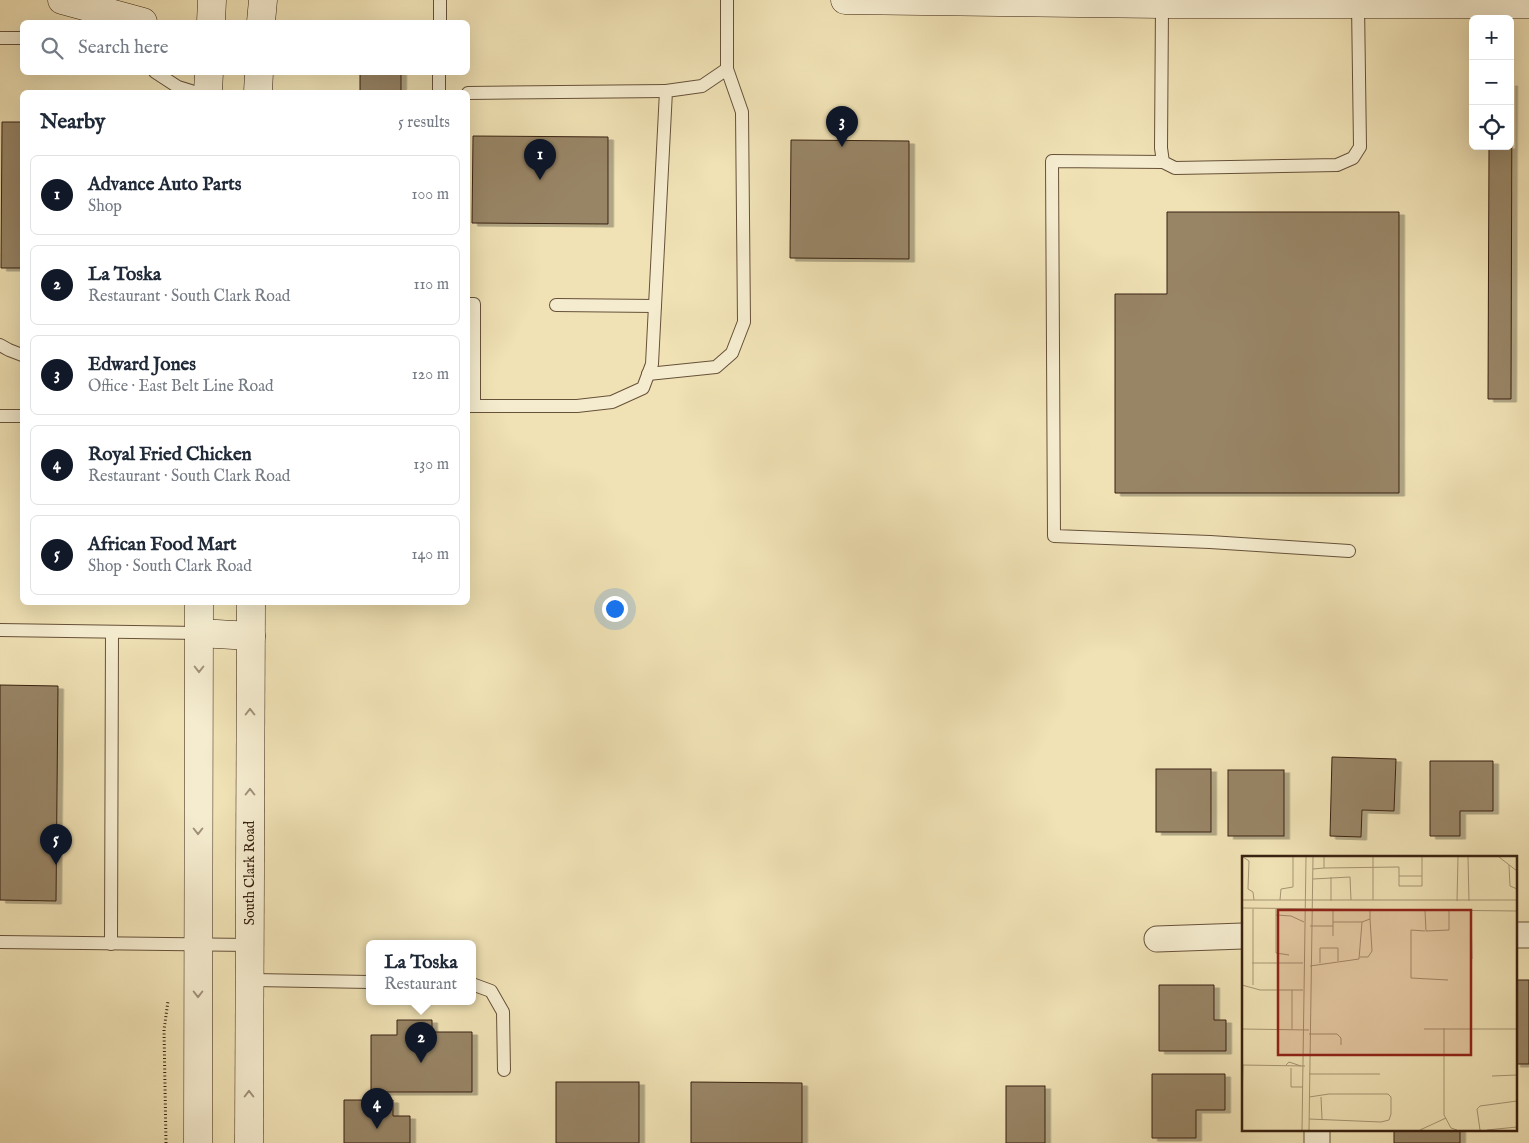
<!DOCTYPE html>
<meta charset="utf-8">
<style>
:root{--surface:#fff;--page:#f2f2f3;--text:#1f2937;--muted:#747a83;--line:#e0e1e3;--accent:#111827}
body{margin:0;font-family:"IM FELL English",serif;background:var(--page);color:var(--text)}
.controls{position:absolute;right:15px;top:15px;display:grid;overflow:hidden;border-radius:8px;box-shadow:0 5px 20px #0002}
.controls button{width:45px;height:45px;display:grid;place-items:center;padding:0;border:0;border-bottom:1px solid var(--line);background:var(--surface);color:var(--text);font:25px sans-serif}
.you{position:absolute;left:614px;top:608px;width:18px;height:18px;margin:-12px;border:4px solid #fff;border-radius:50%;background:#1a73e8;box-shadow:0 0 0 8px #1a73e833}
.badge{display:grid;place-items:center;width:32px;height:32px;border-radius:50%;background:var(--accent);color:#fff;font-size:16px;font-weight:700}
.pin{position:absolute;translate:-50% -41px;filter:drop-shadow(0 1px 2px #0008)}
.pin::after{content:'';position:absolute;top:26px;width:18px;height:15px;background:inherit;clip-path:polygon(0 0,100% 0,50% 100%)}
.popup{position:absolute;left:366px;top:940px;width:110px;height:65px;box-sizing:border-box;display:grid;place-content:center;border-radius:8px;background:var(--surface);filter:drop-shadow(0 1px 4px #0005);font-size:16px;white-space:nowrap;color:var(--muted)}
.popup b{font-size:19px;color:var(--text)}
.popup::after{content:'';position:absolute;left:50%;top:100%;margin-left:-10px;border:10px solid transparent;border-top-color:var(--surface)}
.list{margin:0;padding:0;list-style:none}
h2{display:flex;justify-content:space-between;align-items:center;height:65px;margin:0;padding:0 20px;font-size:21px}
h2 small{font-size:16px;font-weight:400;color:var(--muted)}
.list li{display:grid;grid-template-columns:32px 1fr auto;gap:15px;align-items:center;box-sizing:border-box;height:80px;margin:0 10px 10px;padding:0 10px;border:1px solid var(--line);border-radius:8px}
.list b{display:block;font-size:19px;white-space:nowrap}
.list p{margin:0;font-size:16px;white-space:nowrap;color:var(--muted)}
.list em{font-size:16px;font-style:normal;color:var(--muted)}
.icon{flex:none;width:28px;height:28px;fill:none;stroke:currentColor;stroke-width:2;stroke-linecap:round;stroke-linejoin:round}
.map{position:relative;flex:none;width:1529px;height:1143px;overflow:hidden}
.search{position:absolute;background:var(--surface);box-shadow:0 5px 20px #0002;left:20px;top:20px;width:450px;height:55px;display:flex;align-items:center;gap:12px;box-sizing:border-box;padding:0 18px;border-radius:8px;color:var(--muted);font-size:19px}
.panel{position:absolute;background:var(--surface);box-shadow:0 5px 20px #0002;left:20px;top:90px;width:450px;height:515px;border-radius:8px}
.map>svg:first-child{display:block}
.building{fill:#988566;stroke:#382110;filter:url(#shadow)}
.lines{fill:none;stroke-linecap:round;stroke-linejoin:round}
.lane-casing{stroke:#665139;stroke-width:14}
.street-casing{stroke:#665139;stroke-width:27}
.secondary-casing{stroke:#382110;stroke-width:29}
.path{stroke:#382110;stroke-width:3;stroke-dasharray:1 2.5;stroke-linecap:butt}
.lane{stroke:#f5eccf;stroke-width:12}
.street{stroke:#f5eccf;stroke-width:25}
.secondary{stroke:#f5eccf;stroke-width:28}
.oneway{stroke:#a09179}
.labels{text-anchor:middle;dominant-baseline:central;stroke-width:5;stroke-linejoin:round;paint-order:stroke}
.street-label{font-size:14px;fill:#382110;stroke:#f5eccf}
.inset-road{fill:none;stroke:#a69573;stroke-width:1}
.view{fill:#8f2418;fill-opacity:0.15;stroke:#8f2418;stroke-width:2.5}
.inset-edge{fill:none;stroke:#382110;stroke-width:2.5}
</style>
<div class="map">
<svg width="1529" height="1143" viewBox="0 0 1529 1143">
<defs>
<filter id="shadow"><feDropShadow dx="5.5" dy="3" stdDeviation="0" flood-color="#0004"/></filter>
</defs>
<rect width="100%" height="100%" fill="#f0e2b5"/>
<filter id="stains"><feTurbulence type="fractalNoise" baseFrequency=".004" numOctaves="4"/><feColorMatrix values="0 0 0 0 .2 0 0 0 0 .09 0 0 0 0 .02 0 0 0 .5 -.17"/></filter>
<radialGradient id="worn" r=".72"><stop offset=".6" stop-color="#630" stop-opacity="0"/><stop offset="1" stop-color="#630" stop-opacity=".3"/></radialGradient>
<g class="building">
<rect x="360" y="72" width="41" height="20"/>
<path d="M 1510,83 L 1512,83 L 1511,399 L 1488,399 L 1489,146 L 1510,146 Z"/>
<path d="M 2,122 L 22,122 L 22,268 L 1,268 Z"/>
<path d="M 473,136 L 608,137 L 608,224 L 472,223 Z"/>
<path d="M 791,140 L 909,141 L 909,259 L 790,258 Z"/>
<path d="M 1167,212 L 1399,212 L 1399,493 L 1115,493 L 1115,294 L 1167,294 Z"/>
<path d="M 0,685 L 58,686 L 56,901 L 0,900 Z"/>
<path d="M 1332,757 L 1396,759 L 1394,811 L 1362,810 L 1361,837 L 1330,836 Z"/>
<path d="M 1430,761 L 1493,761 L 1493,811 L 1460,811 L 1460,836 L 1430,836 Z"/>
<rect x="1156" y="769" width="55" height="63"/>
<rect x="1228" y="770" width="56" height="66"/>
<rect x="1515" y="980" width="14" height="84"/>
<path d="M 1159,985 L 1214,985 L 1214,1020 L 1226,1020 L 1226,1051 L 1159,1051 Z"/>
<path d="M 397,1020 L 432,1020 L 432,1032 L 472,1032 L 472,1092 L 371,1092 L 371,1035 L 397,1035 Z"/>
<path d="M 1152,1074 L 1225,1074 L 1225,1110 L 1196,1110 L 1196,1138 L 1152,1138 Z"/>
<rect x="556" y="1082" width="83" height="61"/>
<path d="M 691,1082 L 802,1083 L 802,1143 L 691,1143 Z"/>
<rect x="1006" y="1086" width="39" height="57"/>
<path d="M 344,1100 L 393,1100 L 393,1116 L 410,1116 L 410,1143 L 344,1143 Z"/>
<rect x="1394" y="1129" width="66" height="14"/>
</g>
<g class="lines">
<defs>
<g id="lane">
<path d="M 1162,4 L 1161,148 L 1163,162 L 1175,168 L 1337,165 L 1353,158 L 1360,147 L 1358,4"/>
<path d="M 440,22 L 440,0"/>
<path d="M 0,38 L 22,38"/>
<path d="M 155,72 L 178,87 L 194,92"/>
<path d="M 439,92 L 439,72"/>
<path d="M 468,93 L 666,91"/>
<path d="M 1163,162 L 1052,161 L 1054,536 L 1210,542 L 1349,551"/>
<path d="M 468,304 L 474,304 L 474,406"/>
<path d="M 556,305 L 655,306"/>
<path d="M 0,345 L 9,350 L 22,355"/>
<path d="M 648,374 L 716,367 L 732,353 L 744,322 L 742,112 L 727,69"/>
<path d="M 468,406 L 577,406 L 612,402 L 643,388 L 652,364 L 666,91 L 702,86 L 727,69 L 727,0"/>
<path d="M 0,416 L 22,416"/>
<path d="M 0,630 L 199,633"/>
<path d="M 0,942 L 250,945"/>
<path d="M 111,944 L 112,632"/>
<path d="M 250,980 L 370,982"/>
<path d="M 472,984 L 491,991 L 503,1012 L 504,1070"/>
</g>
<g id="street">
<path d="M 1515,935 L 1529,935"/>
<path d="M 1157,939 L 1243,936"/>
<path d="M 1317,1143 L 1317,1129"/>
</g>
<g id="secondary">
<path d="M 62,0 L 143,22"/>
<path d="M 845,0 L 1162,4 L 1529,4"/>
<path d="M 211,22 L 212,0"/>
<path d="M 261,22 L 263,0"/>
<path d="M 208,92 L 209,72"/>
<path d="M 258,92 L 259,72"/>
<path d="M 199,633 L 251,636"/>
<path d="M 198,1143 L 199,602"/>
<path d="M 249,1143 L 251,602"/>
</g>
</defs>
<use href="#lane" class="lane-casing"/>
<use href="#street" class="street-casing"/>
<use href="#secondary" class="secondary-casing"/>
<path class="path" d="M 166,1143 L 164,1030 L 168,1001"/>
<use href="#lane" class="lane"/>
<use href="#street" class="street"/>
<use href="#secondary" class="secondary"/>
</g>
<defs><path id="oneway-chevron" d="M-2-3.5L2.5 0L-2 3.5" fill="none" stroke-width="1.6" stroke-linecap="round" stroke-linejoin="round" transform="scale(1.25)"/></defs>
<g class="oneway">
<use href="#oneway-chevron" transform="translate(199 669) rotate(90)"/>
<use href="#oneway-chevron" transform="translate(250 712) rotate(-90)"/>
<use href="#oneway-chevron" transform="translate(250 792) rotate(-90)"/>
<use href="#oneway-chevron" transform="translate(198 831) rotate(90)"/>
<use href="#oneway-chevron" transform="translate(198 994) rotate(90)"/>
<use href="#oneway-chevron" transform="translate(249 1094) rotate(-90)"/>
</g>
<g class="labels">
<g class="street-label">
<text transform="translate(250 873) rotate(-90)">South Clark Road</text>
</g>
</g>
<g transform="translate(1242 856)">
<rect width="275" height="275" fill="#f0e2b5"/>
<path class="inset-road" d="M 1,1 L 7,5 L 6,33 L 11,36 L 12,44M 131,1 L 131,44M 226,1 L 227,45M 257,1 L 275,15M 267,9 L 268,30 L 275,33M 82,12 L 157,11 L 157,30 L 180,30 L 180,1M 71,13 L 82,12 L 82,1M 157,20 L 180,20M 89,21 L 89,45M 71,23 L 108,21 L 109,44M 0,44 L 275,44M 38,44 L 39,33 L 51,31 L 51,1M 215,45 L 216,1M 0,52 L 275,55M 34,53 L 34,97 L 47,99M 183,55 L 184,75 L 207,74 L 207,55M 229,55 L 230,103M 34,59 L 49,60 L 62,66M 91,66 L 120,66M 68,70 L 91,70M 183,75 L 169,74 L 169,122 L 206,124M 91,80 L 91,54M 118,101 L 126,101 L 130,95 L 128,63M 10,107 L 61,107M 78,107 L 78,92 L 96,92 L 96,105M 68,110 L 117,103 L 120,66 L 128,63 L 128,54M 0,129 L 18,134 L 61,134M 11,129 L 11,53M 202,172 L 202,259 L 209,272 L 215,274M 0,173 L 67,174M 50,173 L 50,134M 182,173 L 275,173M 67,178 L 95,178 L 99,182 L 99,189M 0,209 L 63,210M 44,209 L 47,206 L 59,210M 49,212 L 49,231 L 61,231M 67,218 L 138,218M 250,220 L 275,219M 79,241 L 80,263M 0,245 L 1,209M 67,263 L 139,266 L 147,264 L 149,258 L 149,241 L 146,238 L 87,238 L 67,241M 60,274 L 64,1M 67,274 L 71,1M 178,274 L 204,262M 238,274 L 235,253 L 238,250 L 275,245M 245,274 L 275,271"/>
<path class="view" d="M 36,54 L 229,54 L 229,199 L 36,199 Z"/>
<rect width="275" height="275" class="inset-edge"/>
</g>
<rect width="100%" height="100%" filter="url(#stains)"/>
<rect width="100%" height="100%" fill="url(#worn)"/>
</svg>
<div class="controls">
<button>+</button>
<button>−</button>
<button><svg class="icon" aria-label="locate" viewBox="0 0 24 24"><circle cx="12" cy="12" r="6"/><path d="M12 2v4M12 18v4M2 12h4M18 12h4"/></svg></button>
</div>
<div class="you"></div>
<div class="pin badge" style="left:540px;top:180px">1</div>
<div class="pin badge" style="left:421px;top:1063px">2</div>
<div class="popup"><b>La Toska</b>Restaurant</div>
<div class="pin badge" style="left:842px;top:147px">3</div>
<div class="pin badge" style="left:377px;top:1129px">4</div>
<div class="pin badge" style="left:56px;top:865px">5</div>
<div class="search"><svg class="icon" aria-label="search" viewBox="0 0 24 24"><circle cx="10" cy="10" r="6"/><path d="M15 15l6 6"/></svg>Search here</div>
<section class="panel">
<h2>Nearby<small>5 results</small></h2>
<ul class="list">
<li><span class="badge">1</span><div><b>Advance Auto Parts</b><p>Shop</p></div><em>100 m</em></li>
<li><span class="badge">2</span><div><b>La Toska</b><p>Restaurant · South Clark Road</p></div><em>110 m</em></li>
<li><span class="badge">3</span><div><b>Edward Jones</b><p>Office · East Belt Line Road</p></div><em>120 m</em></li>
<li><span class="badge">4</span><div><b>Royal Fried Chicken</b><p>Restaurant · South Clark Road</p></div><em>130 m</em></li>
<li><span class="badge">5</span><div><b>African Food Mart</b><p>Shop · South Clark Road</p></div><em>140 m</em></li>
</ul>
</section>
</div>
